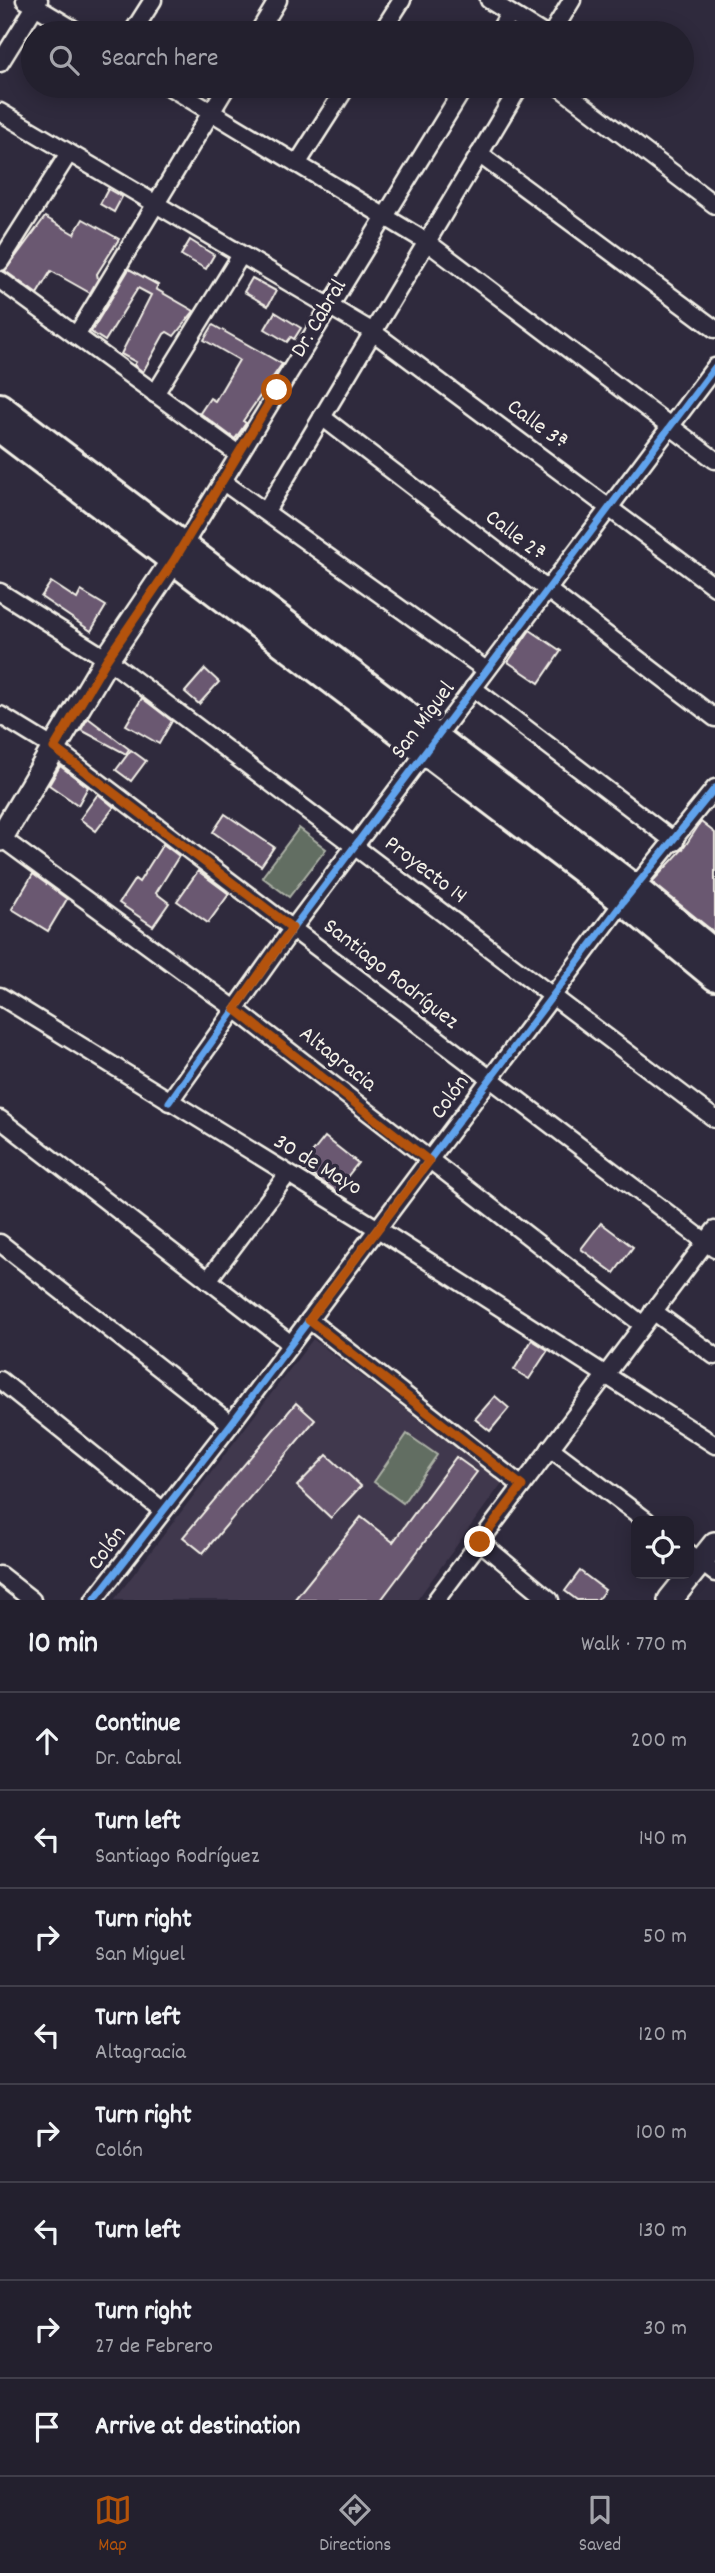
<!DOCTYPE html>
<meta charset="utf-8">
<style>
:root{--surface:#23202e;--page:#2f2d3a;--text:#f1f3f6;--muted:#a3a3aa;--line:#403e4a;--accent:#b45309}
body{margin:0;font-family:Dekko,sans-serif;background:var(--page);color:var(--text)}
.controls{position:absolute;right:21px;bottom:21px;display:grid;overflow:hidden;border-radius:10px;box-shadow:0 4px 18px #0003}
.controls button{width:63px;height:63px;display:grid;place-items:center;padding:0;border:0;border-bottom:2px solid var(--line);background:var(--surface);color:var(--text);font:35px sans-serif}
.stop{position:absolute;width:21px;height:21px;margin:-16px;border:5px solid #b45309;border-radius:50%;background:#fff}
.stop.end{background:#b45309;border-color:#fff;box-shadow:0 2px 7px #0008}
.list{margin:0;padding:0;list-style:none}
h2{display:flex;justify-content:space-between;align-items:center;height:91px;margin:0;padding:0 28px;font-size:30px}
h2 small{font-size:23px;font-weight:400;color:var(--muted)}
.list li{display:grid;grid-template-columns:46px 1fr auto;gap:21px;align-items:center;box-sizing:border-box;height:98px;padding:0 28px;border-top:2px solid var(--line)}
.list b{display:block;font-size:26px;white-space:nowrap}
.list p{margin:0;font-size:23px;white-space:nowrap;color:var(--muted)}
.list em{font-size:23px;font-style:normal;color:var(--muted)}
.icon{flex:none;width:38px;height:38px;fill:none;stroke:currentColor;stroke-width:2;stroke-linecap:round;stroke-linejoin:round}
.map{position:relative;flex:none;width:715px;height:1600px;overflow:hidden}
.search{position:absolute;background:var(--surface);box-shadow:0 4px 18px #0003;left:21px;right:21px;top:21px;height:77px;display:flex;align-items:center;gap:18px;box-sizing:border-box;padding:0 24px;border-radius:38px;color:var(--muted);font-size:26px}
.sheet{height:875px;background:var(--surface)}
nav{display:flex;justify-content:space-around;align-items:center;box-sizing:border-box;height:98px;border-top:2px solid var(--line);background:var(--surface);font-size:19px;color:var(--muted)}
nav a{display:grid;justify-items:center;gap:4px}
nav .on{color:var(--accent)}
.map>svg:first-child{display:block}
.built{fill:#41384d}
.green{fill:#626e62;stroke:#abb0a5;stroke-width:2}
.building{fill:#6a5871;stroke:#f4f1e8;stroke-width:2}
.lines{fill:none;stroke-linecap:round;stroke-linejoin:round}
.street-casing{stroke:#f4f1e8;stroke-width:21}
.secondary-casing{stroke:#f4f1e8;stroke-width:28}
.primary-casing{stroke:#f4f1e8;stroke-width:30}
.street{stroke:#2f2a3d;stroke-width:16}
.secondary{stroke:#2f2a3d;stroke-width:23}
.primary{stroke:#2f2a3d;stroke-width:24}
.cycleway-casing{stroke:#2f2a3d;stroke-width:11}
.cycleway{stroke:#60a3ed;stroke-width:7}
.route{stroke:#b45309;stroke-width:9}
.labels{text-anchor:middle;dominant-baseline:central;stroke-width:7;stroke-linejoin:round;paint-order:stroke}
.street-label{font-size:23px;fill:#f4f1e8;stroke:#2f2a3d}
</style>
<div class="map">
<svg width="715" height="1600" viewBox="0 0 715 1600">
<rect width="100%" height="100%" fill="#2f2a3d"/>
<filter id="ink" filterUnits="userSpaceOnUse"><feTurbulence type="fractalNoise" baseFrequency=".0143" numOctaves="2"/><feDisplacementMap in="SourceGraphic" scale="14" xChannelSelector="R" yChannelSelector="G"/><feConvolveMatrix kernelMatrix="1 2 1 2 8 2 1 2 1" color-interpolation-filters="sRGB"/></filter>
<g filter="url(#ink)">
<path class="built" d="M 313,1339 L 502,1483 L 417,1600 L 114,1600 Z"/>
<g class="green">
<path d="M 299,828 L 326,849 L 289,897 L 262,877 Z"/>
<path d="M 407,1434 L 437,1455 L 403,1503 L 374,1482 Z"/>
</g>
<g class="building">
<path d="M 108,189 L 122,197 L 114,212 L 100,204 Z"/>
<path d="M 45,217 L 74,234 L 83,219 L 119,239 L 97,274 L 98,279 L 90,293 L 51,271 L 37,294 L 5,271 Z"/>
<path d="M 190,240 L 214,255 L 206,269 L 181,255 Z"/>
<path d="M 129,269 L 158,285 L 156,289 L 194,311 L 174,336 L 167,332 L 164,334 L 143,372 L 134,365 L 136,362 L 121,354 L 151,295 L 138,288 L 105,341 L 91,332 Z"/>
<path d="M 252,278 L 276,291 L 268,306 L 244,292 Z"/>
<path d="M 275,312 L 301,328 L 294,339 L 291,337 L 287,342 L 265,329 Z"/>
<path d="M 213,325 L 282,364 L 243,421 L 246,423 L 235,439 L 200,413 L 210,398 L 215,401 L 239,360 L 204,340 Z"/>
<path d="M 51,582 L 77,599 L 81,591 L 106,606 L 91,631 L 41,597 Z"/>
<path d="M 530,630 L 561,651 L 539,683 L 508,662 Z"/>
<path d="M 205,669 L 219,682 L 199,704 L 185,692 Z"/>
<path d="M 142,698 L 172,721 L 159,744 L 126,725 Z"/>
<path d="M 88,718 L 129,749 L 126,754 L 81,730 Z"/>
<path d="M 131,750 L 146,761 L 131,781 L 116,770 Z"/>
<path d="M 60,766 L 88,787 L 78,805 L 49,785 Z"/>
<path d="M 98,794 L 114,807 L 96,831 L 80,819 Z"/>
<path d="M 225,814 L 274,847 L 261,866 L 213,832 Z"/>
<path d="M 701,822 L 715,833 L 715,933 L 652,882 L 683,849 Z"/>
<path d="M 163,844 L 179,856 L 156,893 L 169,903 L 153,926 L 119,903 L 135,879 L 139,882 Z"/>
<path d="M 198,871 L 229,894 L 208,923 L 177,901 Z"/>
<path d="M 33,874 L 67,899 L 48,931 L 12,909 Z"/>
<path d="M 325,1137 L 358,1163 L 336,1191 L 301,1167 Z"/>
<path d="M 601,1223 L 633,1247 L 614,1273 L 581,1249 Z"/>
<path d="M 532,1340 L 548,1350 L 529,1379 L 514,1370 Z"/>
<path d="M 495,1396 L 509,1408 L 490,1431 L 475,1419 Z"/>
<path d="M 296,1403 L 315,1420 L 203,1553 L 183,1537 Z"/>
<path d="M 327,1455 L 361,1486 L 331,1518 L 297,1486 Z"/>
<path d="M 456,1457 L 477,1472 L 381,1600 L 294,1600 L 361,1517 L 393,1542 Z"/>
<path d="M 580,1571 L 605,1590 L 597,1600 L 577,1600 L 565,1591 Z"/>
</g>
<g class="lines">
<defs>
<g id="street">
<path d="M 25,0 L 80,33"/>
<path d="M 489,0 L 542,33"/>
<path d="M 132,33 L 153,0"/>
<path d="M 258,33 L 278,0"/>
<path d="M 381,33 L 402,0"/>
<path d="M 498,33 L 509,14"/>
<path d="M 552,33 L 572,0"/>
<path d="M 0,63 L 39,0"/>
<path d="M 168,86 L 427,242 L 715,460"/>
<path d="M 558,86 L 715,205"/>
<path d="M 0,112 L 373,332 L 715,587"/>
<path d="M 479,154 L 715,329"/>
<path d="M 297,164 L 347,86"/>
<path d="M 0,262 L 69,153"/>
<path d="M 0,280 L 238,454"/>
<path d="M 76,336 L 227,86"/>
<path d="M 155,394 L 241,255"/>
<path d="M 322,417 L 715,718"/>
<path d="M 222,481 L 486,670"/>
<path d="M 266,511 L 520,86"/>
<path d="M 183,546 L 465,86"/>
<path d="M 0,592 L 107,659 L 715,1119"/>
<path d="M 473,688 L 675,842"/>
<path d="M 0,715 L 54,748 L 715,1249"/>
<path d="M 0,837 L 235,1009 L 643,1325"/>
<path d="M 0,996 L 378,1229 L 715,1445"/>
<path d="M 169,1102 L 293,928 L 715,367"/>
<path d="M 0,1119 L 291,1344"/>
<path d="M 0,1243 L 231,1424"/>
<path d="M 208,1280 L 287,1175"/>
<path d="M 653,1311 L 715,1356"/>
<path d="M 309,1320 L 522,1486"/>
<path d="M 0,1380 L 162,1510"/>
<path d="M 550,1448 L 647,1521"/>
<path d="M 480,1542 L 550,1600"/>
<path d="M 689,1553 L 715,1573"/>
<path d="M 0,1575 L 32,1600"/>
<path d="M 94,1600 L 231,1424 L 623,902 L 715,788"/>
<path d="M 436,1600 L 715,1230"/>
</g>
<g id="secondary">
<path d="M 0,839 L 107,659 L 183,546"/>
<path d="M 670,1600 L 715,1544"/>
</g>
<g id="primary">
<path d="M 0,406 L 636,888 L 715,952"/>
<path d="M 0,430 L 623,902 L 715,978"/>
</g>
</defs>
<use href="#street" class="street-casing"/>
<use href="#secondary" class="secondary-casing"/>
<use href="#primary" class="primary-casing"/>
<use href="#street" class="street"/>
<use href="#secondary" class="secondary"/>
<use href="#primary" class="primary"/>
<defs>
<g id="cycleway">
<path d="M 169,1102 L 293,928 L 715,367"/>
<path d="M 94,1600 L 231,1424 L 623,902 L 715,788"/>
</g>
</defs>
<use href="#cycleway" class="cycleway-casing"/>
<use href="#cycleway" class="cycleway"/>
</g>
</g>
<g class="lines" filter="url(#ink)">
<path class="route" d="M 277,390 L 173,562 L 107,659 L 54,748 L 292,928 L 235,1009 L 429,1161 L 309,1320 L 522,1486 L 480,1542"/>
</g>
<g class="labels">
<g class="street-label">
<text transform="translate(320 319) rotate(-59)">Dr. Cabral</text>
<text transform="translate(537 426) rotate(37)">Calle 3ª</text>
<text transform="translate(515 537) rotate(38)">Calle 2ª</text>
<text transform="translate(424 721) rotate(-53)">San Miguel</text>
<text transform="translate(425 871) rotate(37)">Proyecto 14</text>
<text transform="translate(390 975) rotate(38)">Santiago Rodríguez</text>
<text transform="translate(337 1060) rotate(38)">Altagracia</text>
<text transform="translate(451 1098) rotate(-54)">Colón</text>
<text transform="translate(317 1166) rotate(31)">30 de Mayo</text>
<text transform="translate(108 1549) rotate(-53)">Colón</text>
</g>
</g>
</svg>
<div class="controls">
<button><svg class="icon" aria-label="locate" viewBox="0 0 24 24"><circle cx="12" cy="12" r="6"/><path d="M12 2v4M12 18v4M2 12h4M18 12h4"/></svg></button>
</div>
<div class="stop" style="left:277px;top:390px"></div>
<div class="stop end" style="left:480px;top:1542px"></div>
<div class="search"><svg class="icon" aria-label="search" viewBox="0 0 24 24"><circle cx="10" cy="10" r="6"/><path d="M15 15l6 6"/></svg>Search here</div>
</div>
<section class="sheet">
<h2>10 min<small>Walk · 770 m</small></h2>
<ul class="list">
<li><svg class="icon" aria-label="ahead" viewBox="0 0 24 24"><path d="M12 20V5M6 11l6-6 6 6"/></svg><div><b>Continue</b><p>Dr. Cabral</p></div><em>200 m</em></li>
<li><svg class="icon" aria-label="left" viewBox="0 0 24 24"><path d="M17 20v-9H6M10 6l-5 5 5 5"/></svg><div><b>Turn left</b><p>Santiago Rodríguez</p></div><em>140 m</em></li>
<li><svg class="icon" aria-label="right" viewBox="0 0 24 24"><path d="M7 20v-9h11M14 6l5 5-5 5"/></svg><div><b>Turn right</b><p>San Miguel</p></div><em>50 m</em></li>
<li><svg class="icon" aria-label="left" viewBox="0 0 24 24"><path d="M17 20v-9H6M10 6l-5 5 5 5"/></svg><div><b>Turn left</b><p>Altagracia</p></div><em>120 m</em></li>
<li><svg class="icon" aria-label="right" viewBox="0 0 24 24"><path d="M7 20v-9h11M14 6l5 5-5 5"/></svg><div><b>Turn right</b><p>Colón</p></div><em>100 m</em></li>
<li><svg class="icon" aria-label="left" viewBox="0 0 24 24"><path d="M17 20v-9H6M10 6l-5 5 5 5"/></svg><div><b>Turn left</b></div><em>130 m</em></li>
<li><svg class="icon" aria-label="right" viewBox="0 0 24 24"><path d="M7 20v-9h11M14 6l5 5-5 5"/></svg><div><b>Turn right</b><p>27 de Febrero</p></div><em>30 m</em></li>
<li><svg class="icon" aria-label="arrive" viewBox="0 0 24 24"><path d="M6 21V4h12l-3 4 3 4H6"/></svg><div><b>Arrive at destination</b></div></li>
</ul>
</section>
<nav>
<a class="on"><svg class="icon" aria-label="map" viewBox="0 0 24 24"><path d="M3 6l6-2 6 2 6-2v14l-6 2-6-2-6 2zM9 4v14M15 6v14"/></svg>Map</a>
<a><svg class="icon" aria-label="directions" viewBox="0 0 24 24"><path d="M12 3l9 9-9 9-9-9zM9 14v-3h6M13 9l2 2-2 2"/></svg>Directions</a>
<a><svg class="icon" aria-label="saved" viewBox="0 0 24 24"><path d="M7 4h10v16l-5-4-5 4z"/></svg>Saved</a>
</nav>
